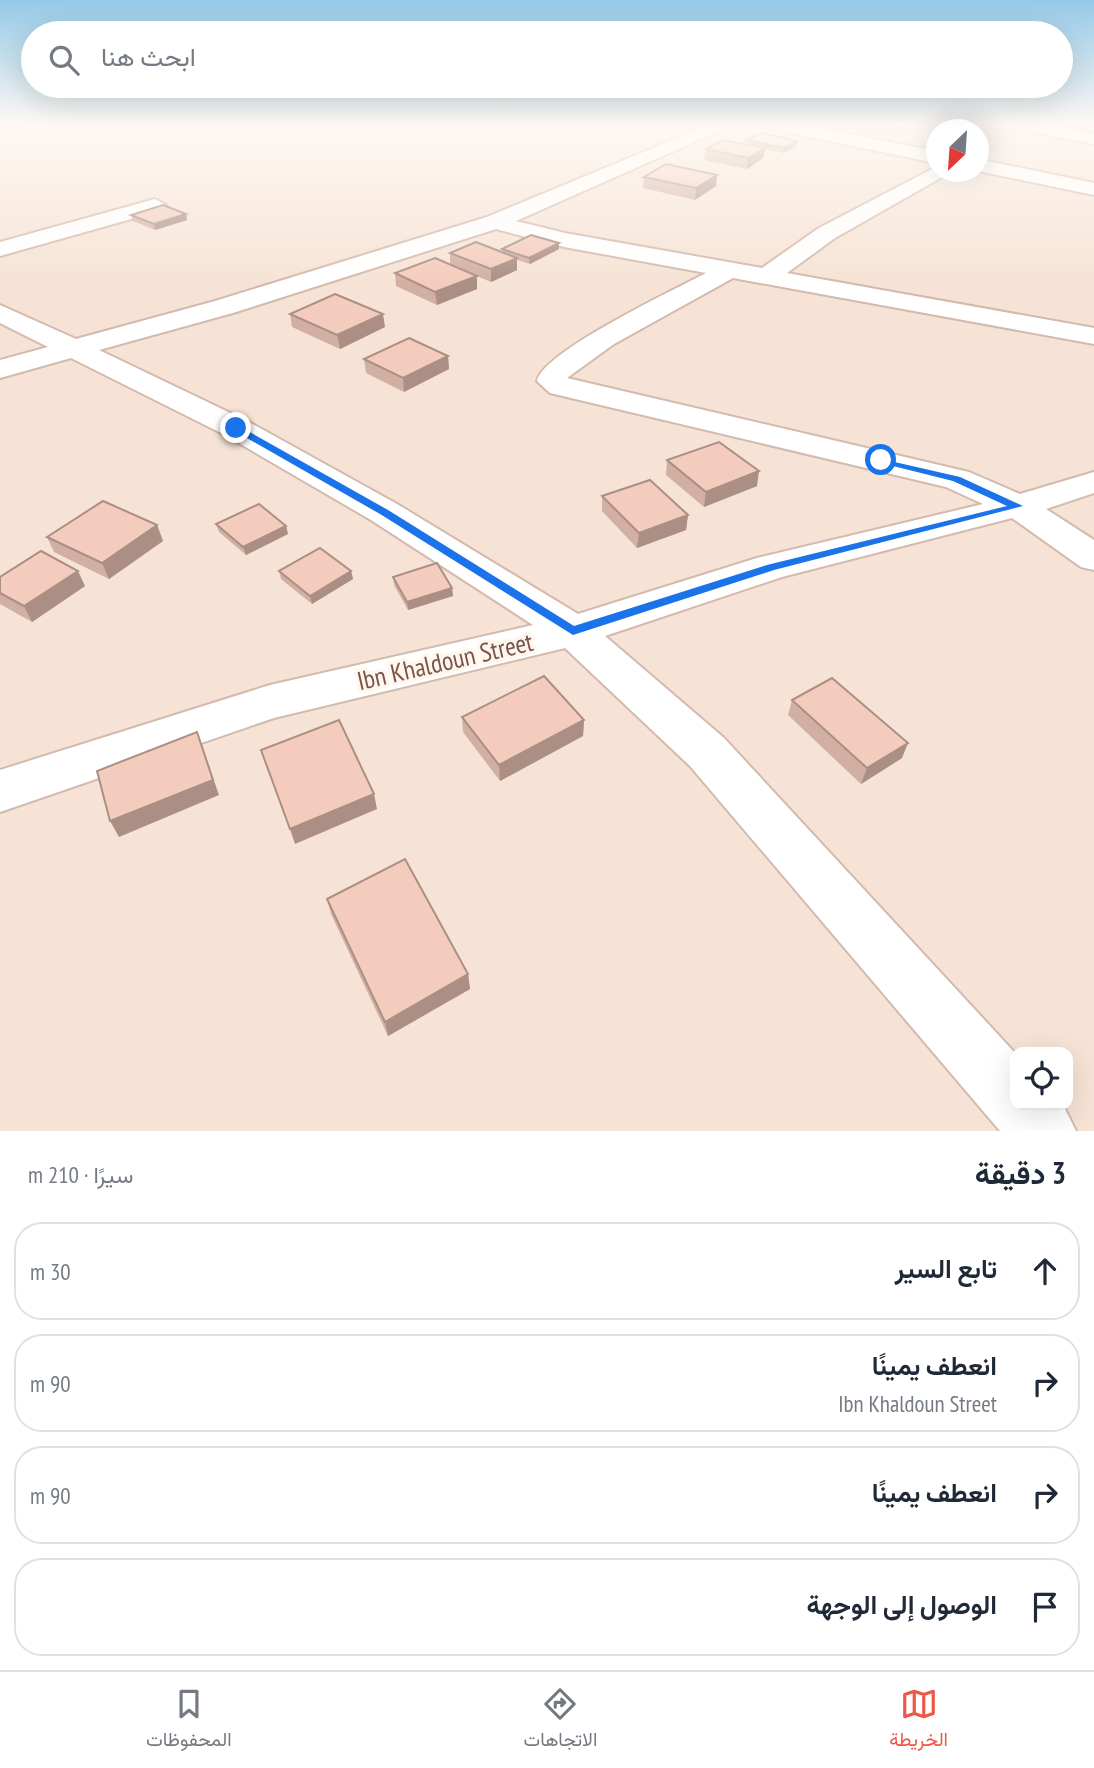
<!DOCTYPE html>
<html lang="ar">
<meta charset="utf-8">
<style>
:root{--surface:#fff;--page:#f2f2f3;--text:#1f2937;--muted:#747a83;--line:#e0e1e3;--accent:#ed5746}
body{margin:0;font-family:"PT Sans Narrow",Vazirmatn,sans-serif;background:var(--page);color:var(--text);direction:rtl}
.controls{position:absolute;right:21px;bottom:21px;display:grid;overflow:hidden;border-radius:14px;box-shadow:0 7px 28px #0002}
.controls button{width:63px;height:63px;display:grid;place-items:center;padding:0;border:0;border-bottom:2px solid var(--line);background:var(--surface);color:var(--text);font:35px sans-serif}
.compass{position:absolute;left:926px;top:119px;width:63px;height:63px;border-radius:50%;background:var(--surface);box-shadow:0 7px 28px #0002;rotate:205deg}
.stop{position:absolute;width:21px;height:21px;margin:-16px;border:5px solid #1a73e8;border-radius:50%;background:#fff}
.stop.end{background:#1a73e8;border-color:#fff;box-shadow:0 2px 7px #0008}
.list{margin:0;padding:0;list-style:none}
h2{display:flex;justify-content:space-between;align-items:center;height:91px;margin:0;padding:0 28px;font-size:30px}
h2 small{font-size:23px;font-weight:400;color:var(--muted)}
.list li{display:grid;grid-template-columns:46px 1fr auto;gap:21px;align-items:center;box-sizing:border-box;height:98px;margin:0 14px 14px;padding:0 14px;border:2px solid var(--line);border-radius:28px}
.list b{display:block;font-size:26px;white-space:nowrap}
.list p{margin:0;font-size:23px;white-space:nowrap;color:var(--muted)}
.list em{font-size:23px;font-style:normal;color:var(--muted)}
.icon{flex:none;width:38px;height:38px;fill:none;stroke:currentColor;stroke-width:2;stroke-linecap:round;stroke-linejoin:round}
.map{position:relative;flex:none;width:1094px;height:1131px;overflow:hidden;direction:ltr}
.search{position:absolute;background:var(--surface);box-shadow:0 7px 28px #0002;left:21px;right:21px;top:21px;height:77px;display:flex;align-items:center;gap:18px;box-sizing:border-box;padding:0 24px;border-radius:38px;color:var(--muted);font-size:26px}
.sheet{height:539px;background:var(--surface)}
nav{display:flex;justify-content:space-around;align-items:center;box-sizing:border-box;height:98px;border-top:2px solid var(--line);background:var(--surface);font-size:19px;color:var(--muted)}
nav a{display:grid;justify-items:center;gap:4px}
nav .on{color:var(--accent)}
.map>svg:first-child{display:block}
.residential{fill:#f6e3d5;fill-rule:evenodd}
.lines{fill:none;stroke-linecap:round;stroke-linejoin:round}
.minor-casing{stroke:#d3baae;stroke-width:4}
.minor{fill:#fff;fill-rule:evenodd}
.wall{fill:#d2afa3}
.shaded-wall{fill:#ab8f84}
.building{fill:#f4ccbd;stroke:#ab8f84;stroke-width:2}
.route{fill:#1a73e8}
.labels{text-anchor:middle;dominant-baseline:central;stroke-width:7;stroke-linejoin:round;paint-order:stroke}
.street-label{font-size:26px;fill:#795549;stroke:#fff6ee}
</style>
<div class="map">
<svg width="1094" height="1131" viewBox="0 0 1094 1131">
<rect width="100%" height="100%" fill="#fdf2e7"/>
<path class="residential" d="M 0,124 L 1094,124 L 1094,1131 L 0,1131 ZM 936,130 L 978,130 L 978,172 L 936,172 ZM 1015,1052 L 1068,1052 L 1068,1105 L 1015,1105 Z"/>
<g class="lines">
<defs>
<g id="minor">
<path d="M 711,124 L 735,124 L 516,221 L 565,233 L 762,268 L 819,228 L 936,167 L 936,172 L 951,172 L 835,238 L 787,273 L 1094,328 L 1094,344 L 733,278 L 614,344 L 567,378 L 969,472 L 1020,494 L 1094,472 L 1094,493 L 1046,509 L 1094,540 L 1094,570 L 1081,567 L 1012,518 L 782,577 L 605,636 L 724,738 L 1015,1053 L 1015,1105 L 1063,1105 L 1076,1131 L 1000,1131 L 690,766 L 565,648 L 274,718 L 0,812 L 0,770 L 270,685 L 533,625 L 371,520 L 225,435 L 71,358 L 0,378 L 0,360 L 48,347 L 0,323 L 0,305 L 76,339 L 215,301 L 487,217 ZM 496,229 L 564,247 L 706,273 C 676,289 542,352 537,381 L 550,393 L 946,487 L 983,504 L 757,558 L 578,614 L 397,504 L 247,421 L 99,350 L 233,313 Z"/>
<path d="M 762,124 L 799,124 L 936,151 L 936,163 L 770,129 Z"/>
<path d="M 1008,124 L 1046,124 L 1094,134 L 1094,144 L 1016,129 Z"/>
<path d="M 978,159 L 1094,183 L 1094,195 L 978,171 Z"/>
<path d="M 155,199 L 166,205 L 163,210 L 0,256 L 0,242 Z"/>
</g>
</defs>
<use href="#minor" class="minor-casing"/>
<use href="#minor" class="minor"/>
</g>
<g class="wall">
<path d="M 859,124 L 910,124 L 909,129 L 900,138 L 858,131 Z"/>
<path d="M 747,140 L 797,141 L 796,146 L 783,153 L 765,149 L 763,158 L 747,169 L 704,160 L 706,149 L 747,144 Z"/>
<path d="M 644,177 L 716,186 L 695,200 L 643,188 Z"/>
<path d="M 186,214 L 187,220 L 155,230 L 133,221 L 131,215 Z"/>
<path d="M 502,249 L 559,249 L 530,264 L 517,260 L 517,270 L 491,282 L 465,271 L 477,289 L 437,305 L 396,286 L 395,273 L 450,265 L 450,253 L 502,252 Z"/>
<path d="M 290,314 L 385,327 L 340,349 L 292,327 Z"/>
<path d="M 448,356 L 449,369 L 404,392 L 366,373 L 364,359 Z"/>
<path d="M 667,460 L 757,486 L 704,507 L 666,475 Z"/>
<path d="M 602,496 L 688,515 L 686,530 L 637,548 L 602,511 Z"/>
<path d="M 216,524 L 286,526 L 288,534 L 246,555 L 219,532 Z"/>
<path d="M 157,525 L 163,541 L 109,579 L 54,552 L 47,537 Z"/>
<path d="M 279,571 L 351,571 L 353,579 L 312,604 L 281,579 Z"/>
<path d="M 0,577 L 85,586 L 32,622 L 0,604 Z"/>
<path d="M 393,577 L 452,588 L 453,596 L 408,610 L 394,585 Z"/>
<path d="M 792,700 L 902,758 L 861,784 L 788,715 Z"/>
<path d="M 462,717 L 584,720 L 583,736 L 500,781 L 463,732 Z"/>
<path d="M 327,899 L 468,974 L 470,989 L 388,1036 L 331,914 Z"/>
</g>
<g class="shaded-wall">
<path d="M 906,124 L 910,124 L 909,129 L 900,138 L 902,128 Z"/>
<path d="M 797,141 L 796,146 L 783,153 L 784,148 Z"/>
<path d="M 765,148 L 763,158 L 747,169 L 748,158 Z"/>
<path d="M 717,175 L 716,186 L 695,200 L 696,188 Z"/>
<path d="M 186,214 L 187,220 L 155,230 L 154,224 Z"/>
<path d="M 559,243 L 559,249 L 530,264 L 529,258 Z"/>
<path d="M 517,258 L 517,270 L 491,282 L 491,269 Z"/>
<path d="M 477,276 L 477,289 L 437,305 L 435,292 Z"/>
<path d="M 383,314 L 385,327 L 340,349 L 337,335 Z"/>
<path d="M 448,356 L 449,369 L 404,392 L 403,378 Z"/>
<path d="M 759,471 L 757,486 L 704,507 L 706,492 Z"/>
<path d="M 688,515 L 686,530 L 637,548 L 639,533 Z"/>
<path d="M 157,525 L 163,541 L 109,579 L 102,563 Z"/>
<path d="M 286,526 L 288,534 L 246,555 L 243,547 Z"/>
<path d="M 78,571 L 85,586 L 32,622 L 24,606 Z"/>
<path d="M 351,571 L 353,579 L 312,604 L 310,596 Z"/>
<path d="M 452,588 L 453,596 L 408,610 L 407,602 Z"/>
<path d="M 584,720 L 583,736 L 500,781 L 499,765 Z"/>
<path d="M 197,732 L 219,795 L 119,837 L 110,821 Z"/>
<path d="M 908,743 L 902,758 L 861,784 L 867,768 Z"/>
<path d="M 374,794 L 377,809 L 295,844 L 290,829 Z"/>
<path d="M 468,974 L 470,989 L 388,1036 L 385,1022 Z"/>
</g>
<g class="building">
<path d="M 883,124 L 906,124 L 902,128 Z"/>
<path d="M 761,133 L 797,141 L 784,148 L 747,140 Z"/>
<path d="M 723,140 L 765,148 L 748,158 L 706,149 Z"/>
<path d="M 666,164 L 717,175 L 696,188 L 644,177 Z"/>
<path d="M 163,205 L 186,214 L 154,224 L 131,215 Z"/>
<path d="M 531,235 L 559,243 L 529,258 L 502,249 Z"/>
<path d="M 476,242 L 517,258 L 491,269 L 450,253 Z"/>
<path d="M 435,258 L 477,276 L 435,292 L 395,273 Z"/>
<path d="M 335,294 L 383,314 L 337,335 L 290,314 Z"/>
<path d="M 409,338 L 448,356 L 403,378 L 364,359 Z"/>
<path d="M 719,442 L 759,471 L 706,492 L 667,460 Z"/>
<path d="M 650,480 L 688,515 L 639,533 L 602,496 Z"/>
<path d="M 103,501 L 157,525 L 102,563 L 47,537 Z"/>
<path d="M 259,504 L 286,526 L 243,547 L 216,524 Z"/>
<path d="M 320,548 L 351,571 L 310,596 L 279,571 Z"/>
<path d="M 41,551 L 78,571 L 24,606 L 0,593 L 0,577 Z"/>
<path d="M 437,563 L 452,588 L 407,602 L 393,577 Z"/>
<path d="M 544,676 L 584,720 L 499,765 L 462,717 Z"/>
<path d="M 832,678 L 908,743 L 867,768 L 792,700 Z"/>
<path d="M 339,720 L 374,794 L 290,829 L 261,750 Z"/>
<path d="M 197,732 L 213,780 L 110,821 L 97,771 Z"/>
<path d="M 405,859 L 468,974 L 385,1022 L 327,899 Z"/>
</g>
<linearGradient id="sky" x2="0" y2="1"><stop stop-color="#95c9e8"/><stop offset="0.44" stop-color="#fef9f4"/><stop offset="1" stop-color="#fef9f4" stop-opacity="0"/></linearGradient>
<rect width="1094" height="283" fill="url(#sky)"/>
<path class="route" d="M 233,426 L 239,426 L 388,510 L 574,626 L 767,565 L 1007,506 L 953,481 L 877,462 L 877,458 L 960,477 L 1023,506 L 774,570 L 573,635 L 380,514 L 233,430 Z"/>
<g class="labels">
<g class="street-label">
<text transform="translate(445 661) rotate(-13)">Ibn Khaldoun Street</text>
</g>
</g>
</svg>
<div class="controls">
<button><svg class="icon" aria-label="locate" viewBox="0 0 24 24"><circle cx="12" cy="12" r="6"/><path d="M12 2v4M12 18v4M2 12h4M18 12h4"/></svg></button>
</div>
<svg class="compass" viewBox="-18 -18 36 36"><path d="M0-13l5 13h-10z" fill="#e53935"/><path d="M0 13l5-13h-10z" fill="#747a83"/></svg>
<div class="stop" style="left:881px;top:460px"></div>
<div class="stop end" style="left:236px;top:428px"></div>
<div class="search"><svg class="icon" aria-label="search" viewBox="0 0 24 24"><circle cx="10" cy="10" r="6"/><path d="M15 15l6 6"/></svg>ابحث هنا</div>
</div>
<section class="sheet">
<h2>3 دقيقة<small>سيرًا · 210 m</small></h2>
<ul class="list">
<li><svg class="icon" aria-label="ahead" viewBox="0 0 24 24"><path d="M12 20V5M6 11l6-6 6 6"/></svg><div><b>تابع السير</b></div><em>30 m</em></li>
<li><svg class="icon" aria-label="right" viewBox="0 0 24 24"><path d="M7 20v-9h11M14 6l5 5-5 5"/></svg><div><b>انعطف يمينًا</b><p>Ibn Khaldoun Street</p></div><em>90 m</em></li>
<li><svg class="icon" aria-label="right" viewBox="0 0 24 24"><path d="M7 20v-9h11M14 6l5 5-5 5"/></svg><div><b>انعطف يمينًا</b></div><em>90 m</em></li>
<li><svg class="icon" aria-label="arrive" viewBox="0 0 24 24"><path d="M6 21V4h12l-3 4 3 4H6"/></svg><div><b>الوصول إلى الوجهة</b></div></li>
</ul>
</section>
<nav>
<a class="on"><svg class="icon" aria-label="map" viewBox="0 0 24 24"><path d="M3 6l6-2 6 2 6-2v14l-6 2-6-2-6 2zM9 4v14M15 6v14"/></svg>الخريطة</a>
<a><svg class="icon" aria-label="directions" viewBox="0 0 24 24"><path d="M12 3l9 9-9 9-9-9zM9 14v-3h6M13 9l2 2-2 2"/></svg>الاتجاهات</a>
<a><svg class="icon" aria-label="saved" viewBox="0 0 24 24"><path d="M7 4h10v16l-5-4-5 4z"/></svg>المحفوظات</a>
</nav>
